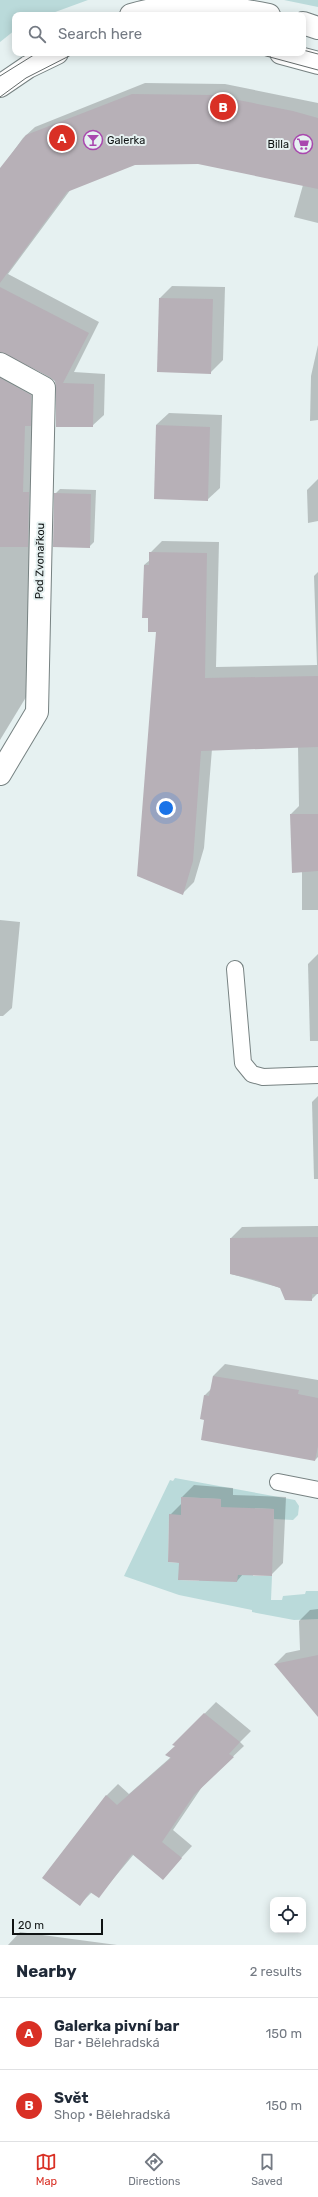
<!DOCTYPE html>
<meta charset="utf-8">
<style>
:root{--surface:#fff;--page:#f6f6f7;--text:#1f2937;--muted:#747a83;--line:#e0e1e3;--accent:#d93025}
body{margin:0;font-family:Rubik,sans-serif;background:var(--page);color:var(--text)}
.controls{position:absolute;right:12px;bottom:12px;display:grid;overflow:hidden;border-radius:8px;box-shadow:0 2px 10px #0003}
.controls button{width:36px;height:36px;display:grid;place-items:center;padding:0;border:0;border-bottom:1px solid var(--line);background:var(--surface);color:var(--text);font:20px sans-serif}
.scale{position:absolute;left:12px;bottom:10px;width:91px;box-sizing:border-box;padding-left:4px;border:2px solid #101414;border-top:0;font-size:11px;line-height:14px;white-space:nowrap;color:#101414;-webkit-text-stroke:3px #e6f1f1;paint-order:stroke}
.you{position:absolute;left:166px;top:808px;width:14px;height:14px;margin:-10px;border:3px solid #fff;border-radius:50%;background:#1a73e8;box-shadow:0 0 0 6px #1a73e833}
.badge{display:grid;place-items:center;width:26px;height:26px;border-radius:50%;background:var(--accent);color:#fff;font-size:13px;font-weight:700}
.pin{position:absolute;translate:-50% -50%;border:2px solid #fff;box-shadow:0 1px 4px #0006}
.list{margin:0;padding:0;list-style:none}
h2{display:flex;justify-content:space-between;align-items:center;height:52px;margin:0;padding:0 16px;font-size:17px}
h2 small{font-size:13px;font-weight:400;color:var(--muted)}
.list li{display:grid;grid-template-columns:26px 1fr auto;gap:12px;align-items:center;box-sizing:border-box;height:72px;padding:0 16px;border-top:1px solid var(--line)}
.list b{display:block;font-size:15px;white-space:nowrap}
.list p{margin:0;font-size:13px;white-space:nowrap;color:var(--muted)}
.list em{font-size:13px;font-style:normal;color:var(--muted)}
.icon{flex:none;width:22px;height:22px;fill:none;stroke:currentColor;stroke-width:2;stroke-linecap:round;stroke-linejoin:round}
.map{position:relative;flex:none;width:318px;height:1945px;overflow:hidden}
.search{position:absolute;background:var(--surface);box-shadow:0 2px 10px #0003;left:12px;right:12px;top:12px;height:44px;display:flex;align-items:center;gap:10px;box-sizing:border-box;padding:0 14px;border-radius:8px;color:var(--muted);font-size:15px}
.sheet{height:196px;background:var(--surface)}
nav{display:flex;justify-content:space-around;align-items:center;box-sizing:border-box;height:56px;border-top:1px solid var(--line);background:var(--surface);font-size:11px;color:var(--muted)}
nav a{display:grid;justify-items:center;gap:2px}
nav .on{color:var(--accent)}
.map>svg:first-child{display:block}
.green{fill:#badada}
.shadow{fill:#0003}
.building{fill:#b7b0b7}
.lines{fill:none;stroke-linecap:round;stroke-linejoin:round}
.service-casing{stroke:#778282;stroke-width:18}
.minor-casing{stroke:#778282;stroke-width:24}
.tertiary-casing{stroke:#778282;stroke-width:24}
.service{stroke:#fff;stroke-width:16}
.minor{stroke:#fff;stroke-width:22}
.tertiary{stroke:#fff;stroke-width:22}
.tram{stroke:#656b6b;stroke-width:1}
.labels{text-anchor:middle;dominant-baseline:central;stroke-width:4;stroke-linejoin:round;paint-order:stroke}
.poi-label{font-size:11px;fill:#101414;stroke:#e6f1f1;text-anchor:start}
.street-label{font-size:11px;fill:#101414;stroke:#e6f1f1}
</style>
<div class="map">
<svg width="318" height="1945" viewBox="0 0 318 1945">
<rect width="100%" height="100%" fill="#e6f1f1"/>
<g class="green">
<path d="M 0,0 L 88,0 L 47,15 L 15,15 L 15,30 L 0,42 Z"/>
<path d="M 284,0 L 318,0 L 318,7 Z"/>
<path d="M 175,1478 L 295,1500 L 299,1506 L 298,1515 L 293,1520 L 274,1519 L 274,1509 L 255,1508 L 254,1518 L 221,1516 L 221,1499 L 181,1497 L 181,1515 L 169,1515 L 168,1562 L 179,1563 L 179,1580 L 199,1581 L 200,1572 L 253,1566 L 253,1576 L 272,1576 L 271,1600 L 282,1600 L 283,1596 L 305,1594 L 306,1591 L 318,1591 L 318,1619 L 294,1620 L 252,1612 L 252,1610 L 179,1595 L 124,1576 L 170,1480 L 173,1481 Z"/>
</g>
<g class="shadow">
<path d="M 145,83 L 225,84 L 318,103 L 318,223 L 294,217 L 303,185 L 198,163 L 135,164 L 71,189 L 8,274 L 99,322 L 74,372 L 105,374 L 104,415 L 92,426 L 58,388 L 55,381 L 11,354 L 0,322 L 0,170 L 23,138 L 35,127 Z"/>
<path d="M 172,286 L 225,287 L 223,360 L 210,373 L 160,298 Z"/>
<path d="M 318,345 L 318,429 L 318,420 L 310,421 L 311,376 Z"/>
<path d="M 0,369 L 42,384 L 34,684 L 0,740 Z"/>
<path d="M 169,413 L 222,415 L 220,488 L 207,500 L 156,425 Z"/>
<path d="M 318,479 L 318,521 L 308,523 L 307,490 Z"/>
<path d="M 60,489 L 96,490 L 94,542 L 89,547 L 55,494 Z"/>
<path d="M 162,541 L 219,542 L 216,667 L 317,665 L 314,576 L 318,572 L 318,910 L 302,910 L 302,871 L 291,814 L 299,806 L 298,746 L 212,749 L 204,848 L 194,882 L 182,894 L 157,631 L 149,617 L 144,565 L 150,560 L 150,553 Z"/>
<path d="M 0,920 L 20,922 L 12,1008 L 3,1016 L 0,1016 Z"/>
<path d="M 318,954 L 318,1041 L 310,1041 L 308,964 Z"/>
<path d="M 318,1096 L 318,1179 L 314,1179 L 312,1102 Z"/>
<path d="M 318,1226 L 318,1293 L 311,1300 L 281,1288 L 231,1274 L 231,1238 L 242,1227 Z"/>
<path d="M 225,1364 L 318,1380 L 318,1457 L 315,1460 L 201,1418 L 205,1395 L 212,1388 L 213,1376 Z"/>
<path d="M 194,1485 L 233,1488 L 233,1495 L 286,1497 L 283,1563 L 271,1575 L 243,1574 L 237,1581 L 180,1562 L 170,1515 L 182,1503 L 182,1497 Z"/>
<path d="M 318,1609 L 318,1702 L 304,1699 L 275,1664 L 286,1653 L 300,1650 L 299,1621 L 310,1610 Z"/>
<path d="M 216,1702 L 251,1731 L 240,1742 L 244,1746 L 204,1784 L 173,1830 L 192,1846 L 163,1878 L 134,1854 L 99,1896 L 92,1892 L 80,1904 L 106,1796 L 118,1784 L 129,1794 L 171,1757 L 176,1745 L 174,1745 Z"/>
<path d="M 20,1932 L 117,1945 L 8,1945 Z"/>
</g>
<g class="building">
<path d="M 132,94 L 213,95 L 293,111 L 318,118 L 318,189 L 198,164 L 135,165 L 67,192 L 0,283 L 0,168 L 26,135 Z"/>
<path d="M 0,287 L 89,333 L 63,383 L 94,384 L 93,427 L 56,427 L 56,388 L 55,381 L 50,377 L 0,352 Z"/>
<path d="M 159,298 L 213,299 L 211,374 L 157,372 Z"/>
<path d="M 0,378 L 31,395 L 31,426 L 25,426 L 23,492 L 29,492 L 28,547 L 0,547 Z"/>
<path d="M 156,425 L 210,427 L 208,501 L 154,499 Z"/>
<path d="M 54,493 L 91,494 L 90,548 L 53,547 Z"/>
<path d="M 149,552 L 207,553 L 205,678 L 318,676 L 318,747 L 201,751 L 193,861 L 183,895 L 137,876 L 156,632 L 148,632 L 148,618 L 142,618 L 144,565 L 149,565 Z"/>
<path d="M 290,814 L 318,814 L 318,871 L 292,873 Z"/>
<path d="M 318,1237 L 318,1294 L 312,1294 L 312,1301 L 285,1300 L 280,1288 L 257,1280 L 230,1274 L 230,1238 Z"/>
<path d="M 213,1376 L 299,1390 L 298,1394 L 318,1398 L 318,1446 L 315,1461 L 201,1440 L 204,1420 L 200,1419 L 204,1395 L 209,1396 Z"/>
<path d="M 181,1497 L 221,1499 L 221,1507 L 274,1509 L 272,1576 L 238,1575 L 237,1582 L 178,1580 L 179,1563 L 168,1562 L 169,1514 L 181,1515 Z"/>
<path d="M 318,1655 L 318,1717 L 274,1664 Z"/>
<path d="M 204,1713 L 240,1742 L 229,1754 L 234,1757 L 194,1795 L 162,1842 L 182,1858 L 163,1880 L 132,1854 L 99,1898 L 90,1892 L 80,1906 L 42,1878 L 106,1795 L 117,1805 L 171,1758 L 165,1755 L 175,1746 L 172,1745 Z"/>
</g>
<g class="lines">
<defs>
<g id="service">
<path d="M 235,969 L 243,1063 L 252,1074 L 263,1077 L 318,1075"/>
<path d="M 278,1482 L 318,1490"/>
</g>
<path id="minor" d="M 0,364 L 44,388 L 37,712 L 0,774"/>
<g id="tertiary">
<path d="M 131,15 C 174,2 225,6 269,15"/>
<path d="M 303,23 L 318,28"/>
<path d="M 281,53 L 318,63"/>
<path d="M 0,86 L 28,67 L 57,53"/>
</g>
</defs>
<use href="#service" class="service-casing"/>
<use href="#minor" class="minor-casing"/>
<use href="#tertiary" class="tertiary-casing"/>
<use href="#service" class="service"/>
<use href="#minor" class="minor"/>
<use href="#tertiary" class="tertiary"/>
<g class="tram">
<path d="M 303,50 L 318,54"/>
<path d="M 255,53 L 318,70"/>
<path d="M 0,76 L 37,53"/>
<path d="M 0,97 L 26,78 L 75,53"/>
</g>
</g>
<defs>
<symbol id="bar-ring" viewBox="-11 -11 22 22"><circle r="9.5" fill="#e6f1f1" stroke="#a947ae" stroke-width="1.5"/><path d="M-6-5H6L.8 .8V4.5H3.5V6h-7V4.5H-.8V.8Z" fill="#a947ae"/></symbol>
<symbol id="supermarket-ring" viewBox="-11 -11 22 22"><circle r="9.5" fill="#e6f1f1" stroke="#a947ae" stroke-width="1.5"/><path d="M-6-5.5h2.5l.6 2H6L4.5 2H-2.5L-4.4-4H-6ZM-1.5 3.2a1.3 1.3 0 1 0 .1 0ZM3 3.2a1.3 1.3 0 1 0 .1 0Z" fill="#a947ae"/></symbol>
</defs>
<g fill-rule="evenodd">
<use href="#bar-ring" x="82" y="129" width="22" height="22"/>
<use href="#supermarket-ring" x="292" y="133" width="22" height="22"/>
</g>
<g class="labels">
<g class="poi-label">
<text x="107" y="140">Galerka</text>
<text x="289" y="144" text-anchor="end">Billa</text>
</g>
<g class="street-label">
<text transform="translate(40 561) rotate(-89)">Pod Zvonařkou</text>
</g>
</g>
</svg>
<div class="controls">
<button><svg class="icon" aria-label="locate" viewBox="0 0 24 24"><circle cx="12" cy="12" r="6"/><path d="M12 2v4M12 18v4M2 12h4M18 12h4"/></svg></button>
</div>
<div class="scale">20 m</div>
<div class="you"></div>
<div class="pin badge" style="left:62px;top:138px">A</div>
<div class="pin badge" style="left:223px;top:107px">B</div>
<div class="search"><svg class="icon" aria-label="search" viewBox="0 0 24 24"><circle cx="10" cy="10" r="6"/><path d="M15 15l6 6"/></svg>Search here</div>
</div>
<section class="sheet">
<h2>Nearby<small>2 results</small></h2>
<ul class="list">
<li><span class="badge">A</span><div><b>Galerka pivní bar</b><p>Bar · Bělehradská</p></div><em>150 m</em></li>
<li><span class="badge">B</span><div><b>Svět</b><p>Shop · Bělehradská</p></div><em>150 m</em></li>
</ul>
</section>
<nav>
<a class="on"><svg class="icon" aria-label="map" viewBox="0 0 24 24"><path d="M3 6l6-2 6 2 6-2v14l-6 2-6-2-6 2zM9 4v14M15 6v14"/></svg>Map</a>
<a><svg class="icon" aria-label="directions" viewBox="0 0 24 24"><path d="M12 3l9 9-9 9-9-9zM9 14v-3h6M13 9l2 2-2 2"/></svg>Directions</a>
<a><svg class="icon" aria-label="saved" viewBox="0 0 24 24"><path d="M7 4h10v16l-5-4-5 4z"/></svg>Saved</a>
</nav>
